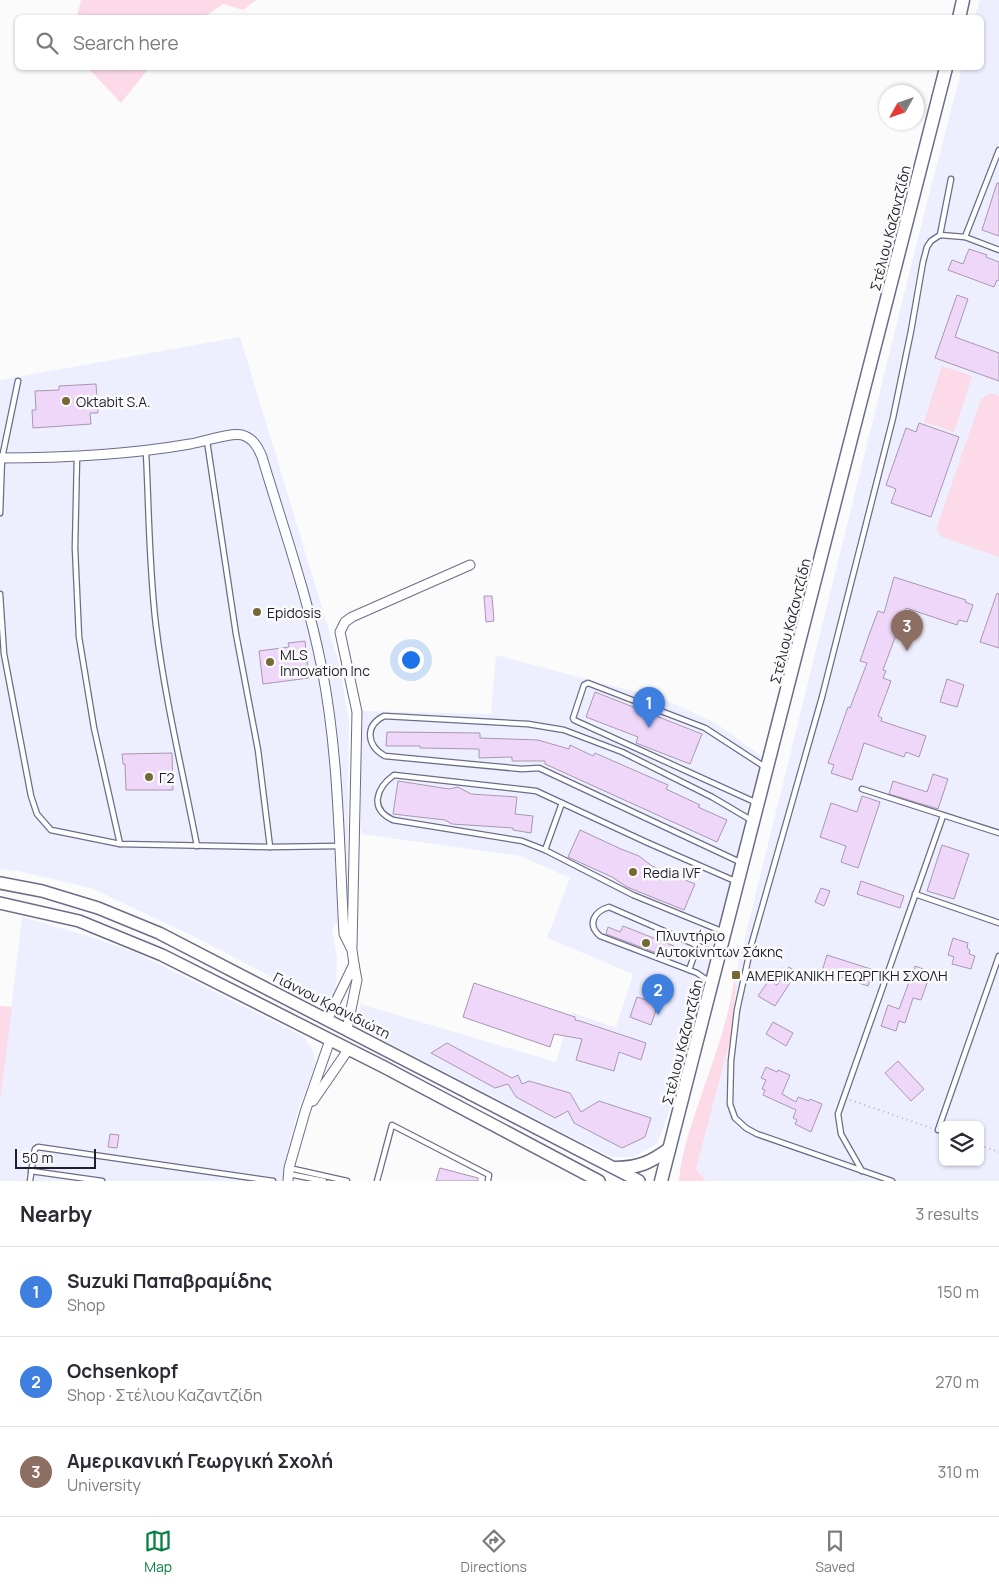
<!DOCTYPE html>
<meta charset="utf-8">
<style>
:root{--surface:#fff;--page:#f7f7f7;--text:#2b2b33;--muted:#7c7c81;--line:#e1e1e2;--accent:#0b8043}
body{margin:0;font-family:Manrope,sans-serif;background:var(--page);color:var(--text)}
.controls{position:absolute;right:15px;bottom:15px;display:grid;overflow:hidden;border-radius:8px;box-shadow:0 1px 4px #0004}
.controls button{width:45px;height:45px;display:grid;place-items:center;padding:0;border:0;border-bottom:1px solid var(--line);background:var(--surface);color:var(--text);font:25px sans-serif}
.compass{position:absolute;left:879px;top:85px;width:45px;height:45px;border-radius:50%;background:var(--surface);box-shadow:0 1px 4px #0004;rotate:230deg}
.scale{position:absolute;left:15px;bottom:12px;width:81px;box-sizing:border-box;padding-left:5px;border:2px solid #1e1f2a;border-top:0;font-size:14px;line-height:18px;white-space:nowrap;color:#1e1f2a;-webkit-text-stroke:4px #fbfbfb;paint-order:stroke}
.you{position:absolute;left:410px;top:659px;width:18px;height:18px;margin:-12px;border:4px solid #fff;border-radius:50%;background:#1a73e8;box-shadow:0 0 0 8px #1a73e833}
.badge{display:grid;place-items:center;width:32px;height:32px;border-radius:50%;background:var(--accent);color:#fff;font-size:16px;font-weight:700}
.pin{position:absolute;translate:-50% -41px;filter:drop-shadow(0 1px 2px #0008)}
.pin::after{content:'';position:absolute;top:26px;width:18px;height:15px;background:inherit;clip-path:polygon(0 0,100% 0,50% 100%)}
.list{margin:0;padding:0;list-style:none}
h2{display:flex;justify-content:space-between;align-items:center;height:65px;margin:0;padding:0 20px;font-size:21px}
h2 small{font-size:16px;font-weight:400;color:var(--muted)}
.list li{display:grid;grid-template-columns:32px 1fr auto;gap:15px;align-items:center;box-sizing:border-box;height:90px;padding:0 20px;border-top:1px solid var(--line)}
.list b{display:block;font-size:19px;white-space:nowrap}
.list p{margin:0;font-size:16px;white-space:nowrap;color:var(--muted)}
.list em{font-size:16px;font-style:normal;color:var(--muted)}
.icon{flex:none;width:28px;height:28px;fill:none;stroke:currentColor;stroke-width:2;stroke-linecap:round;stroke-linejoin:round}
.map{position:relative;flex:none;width:999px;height:1181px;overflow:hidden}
.search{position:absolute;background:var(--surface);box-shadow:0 1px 4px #0004;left:15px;right:15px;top:15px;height:55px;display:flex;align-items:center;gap:12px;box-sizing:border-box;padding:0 18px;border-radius:8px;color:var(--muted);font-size:19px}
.sheet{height:335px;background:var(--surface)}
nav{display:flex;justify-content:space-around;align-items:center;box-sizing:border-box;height:70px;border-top:1px solid var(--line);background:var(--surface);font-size:14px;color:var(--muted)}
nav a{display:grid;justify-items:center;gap:2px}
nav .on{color:var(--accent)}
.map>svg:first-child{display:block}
.built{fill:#edeffe;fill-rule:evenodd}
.green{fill:#fcdae8}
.building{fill:#efd7f9;stroke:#a997b0}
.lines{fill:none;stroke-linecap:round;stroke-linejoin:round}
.service-casing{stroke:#6b6d88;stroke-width:7}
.minor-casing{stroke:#6b6d88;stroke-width:11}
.tertiary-casing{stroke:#6b6d88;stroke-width:14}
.secondary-casing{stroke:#6b6d88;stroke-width:15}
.path{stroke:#b4b4b8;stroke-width:2;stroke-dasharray:1 4;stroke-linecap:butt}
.service{stroke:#fff;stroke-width:4.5}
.minor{stroke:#fff;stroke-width:9}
.tertiary{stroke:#fff;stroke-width:11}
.secondary{stroke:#fff;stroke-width:12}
.poi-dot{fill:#766936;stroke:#fbfbfb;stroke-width:2}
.labels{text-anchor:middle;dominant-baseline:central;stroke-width:5;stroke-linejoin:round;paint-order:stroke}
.street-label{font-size:14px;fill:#1e1f2a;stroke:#fbfbfb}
.poi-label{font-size:14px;fill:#1e1f2a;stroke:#fbfbfb;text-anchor:start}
</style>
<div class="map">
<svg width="999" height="1181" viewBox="0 0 999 1181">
<rect width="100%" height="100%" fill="#fbfbfb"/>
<g class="built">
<path d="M 980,0 L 999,0 L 999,1181 L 706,1181 L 696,1169 L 730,1040 L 736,987 L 734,981 L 923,218 L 962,68 L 982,68 L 982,18 L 975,17 ZM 943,1125 L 980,1125 L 980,1162 L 943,1162 Z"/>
<path d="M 240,337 L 340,667 L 349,723 L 347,911 L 332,928 L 337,958 L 336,992 L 326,1005 L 195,937 L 91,888 L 18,871 L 0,869 L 0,380 Z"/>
<path d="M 496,655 L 666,700 L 717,724 L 764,758 L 748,806 L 732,884 L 673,1101 L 657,1144 L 633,1157 L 611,1157 L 367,1032 L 359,1019 L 360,1004 L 556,1062 L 571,1012 L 616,1028 L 633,974 L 547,938 L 570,878 L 520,856 L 361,834 L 361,711 L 491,714 Z"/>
<path d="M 22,917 L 91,937 L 137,953 L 304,1037 L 312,1049 L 316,1063 L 296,1116 L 285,1163 L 284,1181 L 0,1181 L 0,1102 Z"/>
</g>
<g class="green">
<path d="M 81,0 L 256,0 L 243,10 L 223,4 L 204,17 L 77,17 Z"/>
<path d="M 88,68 L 149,68 L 121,103 Z"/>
<path d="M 942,366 L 972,376 L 954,432 L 924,422 Z"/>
<path d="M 991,393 L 999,396 L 999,557 L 942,537 L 938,533 L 937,527 L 981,399 Z"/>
<path d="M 734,981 L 736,987 L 730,1040 L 696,1169 L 706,1181 L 679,1181 C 681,1153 691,1126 700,1099 C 713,1061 728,1022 734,981 Z"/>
<path d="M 0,1006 L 12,1007 L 0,1102 Z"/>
</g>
<g class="building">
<path d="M 997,183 L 999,183 L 999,236 L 982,230 Z"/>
<path d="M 969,249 L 987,255 L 986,257 L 999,262 L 999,281 L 997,280 L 994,287 L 948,270 L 952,260 L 963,264 Z"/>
<path d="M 957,295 L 968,299 L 955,337 L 999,353 L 999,381 L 935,358 Z"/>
<path d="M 96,384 L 98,413 L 90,413 L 91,424 L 33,428 L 32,410 L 36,410 L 35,391 L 59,390 L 59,386 Z"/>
<path d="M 919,423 L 959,437 L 931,517 L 891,503 L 896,489 L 886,485 L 906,428 L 916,432 Z"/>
<path d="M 894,577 L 966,600 L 965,602 L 973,605 L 967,622 L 959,620 L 957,625 L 906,608 L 883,670 L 886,671 L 883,678 L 891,681 L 878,716 L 882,718 L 881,721 L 926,736 L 919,757 L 906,752 L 904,757 L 864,743 L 852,780 L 831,773 L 834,765 L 828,763 L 848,707 L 850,708 L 867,663 L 860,661 L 869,635 L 878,611 L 884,613 Z"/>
<path d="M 997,593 L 999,594 L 999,648 L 980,642 Z"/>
<path d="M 484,596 L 492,596 L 494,621 L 486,622 Z"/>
<path d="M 305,641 L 309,678 L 263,684 L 259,651 L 289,647 L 288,643 Z"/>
<path d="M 947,679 L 964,685 L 957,707 L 940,702 Z"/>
<path d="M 595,692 L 702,734 L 690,764 L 636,743 L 638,737 L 586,717 Z"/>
<path d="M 387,732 L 480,733 L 480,738 L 538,740 L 569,749 L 570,745 L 593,756 L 595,753 L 668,785 L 666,789 L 700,805 L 698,807 L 727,820 L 717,842 L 545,764 L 545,761 L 512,761 L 512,757 L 479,758 L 479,749 L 420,748 L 420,746 L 386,746 Z"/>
<path d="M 172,753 L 173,790 L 126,790 L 125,764 L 123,764 L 122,754 Z"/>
<path d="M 933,774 L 948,779 L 938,809 L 889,794 L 893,781 L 927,792 Z"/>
<path d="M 398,781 L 449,789 L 458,787 L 471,794 L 517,797 L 515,814 L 533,816 L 531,833 L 513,830 L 513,828 L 452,824 L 445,820 L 393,814 Z"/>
<path d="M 862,796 L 880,802 L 858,868 L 841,862 L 846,846 L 820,837 L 831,803 L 857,812 Z"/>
<path d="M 580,830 L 621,849 L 639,856 L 652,866 L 695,884 L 684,910 L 627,887 L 612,877 L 568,857 Z"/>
<path d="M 942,845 L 969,854 L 954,899 L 927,891 Z"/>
<path d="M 861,881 L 904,896 L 900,908 L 857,894 Z"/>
<path d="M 821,888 L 830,891 L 824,906 L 815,902 Z"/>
<path d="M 623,926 L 674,946 L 670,958 L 606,934 L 608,927 L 620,932 Z"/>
<path d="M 953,938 L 968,943 L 967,948 L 970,950 L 969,954 L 975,956 L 971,969 L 952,964 L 954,957 L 948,955 Z"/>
<path d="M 827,955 L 874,970 L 868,986 L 822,971 Z"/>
<path d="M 915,966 L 931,972 L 921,1000 L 913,998 L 905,1023 L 899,1021 L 896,1031 L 881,1026 L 888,1005 L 899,1009 Z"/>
<path d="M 789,967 L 797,972 L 775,1006 L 758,996 L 769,980 L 777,985 Z"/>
<path d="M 474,983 L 575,1017 L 575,1020 L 580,1021 L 646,1043 L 641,1060 L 619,1052 L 614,1071 L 576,1060 L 582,1039 L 554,1034 L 550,1047 L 463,1017 Z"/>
<path d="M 637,997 L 658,1004 L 651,1025 L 630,1017 Z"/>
<path d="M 773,1022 L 793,1033 L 786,1046 L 766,1034 Z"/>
<path d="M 447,1043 L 512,1078 L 518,1075 L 522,1084 L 529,1081 L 570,1093 L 581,1112 L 599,1101 L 651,1118 L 645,1137 L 622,1148 L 574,1123 L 568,1111 L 555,1118 L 516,1097 L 508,1084 L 495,1088 L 431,1053 Z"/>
<path d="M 898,1061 L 924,1089 L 911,1101 L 885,1073 Z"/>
<path d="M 766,1067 L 777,1072 L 778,1070 L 790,1075 L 782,1094 L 796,1102 L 798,1097 L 809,1101 L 810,1099 L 822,1104 L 811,1132 L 795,1124 L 797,1120 L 793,1118 L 796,1110 L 763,1095 L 765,1090 L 762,1089 L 766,1080 L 761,1078 Z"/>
<path d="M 110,1134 L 119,1135 L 117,1148 L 108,1147 Z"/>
<path d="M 440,1168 L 478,1178 L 478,1181 L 436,1181 Z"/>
</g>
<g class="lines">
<defs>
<g id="service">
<path d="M 940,235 L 951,179"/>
<path d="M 965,237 L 999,150"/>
<path d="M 207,441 L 236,634 L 258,750 L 270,847"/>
<path d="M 146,452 C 149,510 149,568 156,626 C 165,700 183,773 197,846"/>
<path d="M 77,456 L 75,548 L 79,637 L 94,728 L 120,844"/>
<path d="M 0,513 L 2,458 L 18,381"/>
<path d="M 0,594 L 4,654 L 31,796 L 37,814 L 51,830 L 120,844 L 270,847 L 339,846"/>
<path d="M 862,789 L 999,833"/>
<path d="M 757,803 L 574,720 L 573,718 L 584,685 L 588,683 L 705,728 L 765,767"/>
<path d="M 545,850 L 562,803"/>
<path d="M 742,863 L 539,768 L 522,769 L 385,756 C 367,746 364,726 384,716 L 528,724 L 564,730 L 622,752 L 712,797 L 751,820"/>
<path d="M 915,894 L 999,923"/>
<path d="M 724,932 L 633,895 L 545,850 L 522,841 L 393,820 C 369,809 376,788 394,775 L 536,791 L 646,842 L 735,881"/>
<path d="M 689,970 L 698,945"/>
<path d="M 711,982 L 704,978 L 697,973 L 600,936 C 586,924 595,911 609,907 L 717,954"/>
<path d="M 938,1130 L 999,956"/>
<path d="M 289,1168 L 347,1181"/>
<path d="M 31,1171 L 102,1181"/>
<path d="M 862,1171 L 841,1134 L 838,1114 L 943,816"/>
<path d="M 289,1174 L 324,1181"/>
<path d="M 30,1181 L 34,1153 L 35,1149 L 38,1147 L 273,1181"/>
<path d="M 377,1181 L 392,1125 L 489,1175 L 488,1180"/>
<path d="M 892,1181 L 757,1134 L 746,1128 L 735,1118 L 730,1104 L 731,1061 L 737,1010 L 751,946 L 822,697 L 893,418 L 911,331 L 923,262 L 927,247 L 931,241 L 940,235 L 965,237 L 999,250"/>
</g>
<g id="minor">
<path d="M 0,458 C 64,458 127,455 190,444 C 203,442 231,432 242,435 C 253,438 258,447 262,457 C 283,527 308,597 322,669 C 339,756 339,845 344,934 L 352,950 L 354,964 L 327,1020"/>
<path d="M 352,947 L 357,712 L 340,632 L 345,622 L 352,617 L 470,565"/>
<path d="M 347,1029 L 357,980 L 354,964"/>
<path d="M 313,1101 L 348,1050"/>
<path d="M 288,1181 L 289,1168 L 305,1112 L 330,1040"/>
</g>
<g id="tertiary">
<path d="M 0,883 L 42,891 L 98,908 L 159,933 L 639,1181"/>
<path d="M 0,903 L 79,921 L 162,955 L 384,1067 L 599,1181"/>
</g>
<g id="secondary">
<path d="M 959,18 L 963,0"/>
<path d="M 616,1168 C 639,1168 651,1162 669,1149"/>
<path d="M 661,1181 L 946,68"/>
</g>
</defs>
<use href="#service" class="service-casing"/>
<use href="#minor" class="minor-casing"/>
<use href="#tertiary" class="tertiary-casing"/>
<use href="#secondary" class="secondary-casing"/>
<g class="path">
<path d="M 850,1100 L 931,1128"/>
<path d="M 980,1145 L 999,1152"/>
</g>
<use href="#service" class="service"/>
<use href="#minor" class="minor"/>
<use href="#tertiary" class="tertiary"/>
<use href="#secondary" class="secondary"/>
</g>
<g class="poi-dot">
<circle cx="66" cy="401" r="5"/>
<circle cx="257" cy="612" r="5"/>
<circle cx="270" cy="662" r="5"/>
<circle cx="149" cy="777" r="5"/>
<circle cx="633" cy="872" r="5"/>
<circle cx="646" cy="943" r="5"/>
<rect x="731" y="970" width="10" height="10" rx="2.5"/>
</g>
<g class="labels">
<g class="street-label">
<text transform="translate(890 228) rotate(-76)">Στέλιου Καζαντζίδη</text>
<text transform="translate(790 621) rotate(-76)">Στέλιου Καζαντζίδη</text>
<text transform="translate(332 1005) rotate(27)">Γιάννου Κρανιδιώτη</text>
<text transform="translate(682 1042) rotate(-76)">Στέλιου Καζαντζίδη</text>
</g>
<g class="poi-label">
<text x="76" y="401">Oktabit S.A.</text>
<text x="267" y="612">Epidosis</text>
<text x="280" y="654">MLS<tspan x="280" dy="16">Innovation Inc</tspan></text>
<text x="159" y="777">Γ2</text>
<text x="643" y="872">Redia IVF</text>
<text x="656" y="935">Πλυντήριο<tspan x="656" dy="16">Αυτοκίνητων Σάκης</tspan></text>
<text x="746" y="975">ΑΜΕΡΙΚΑΝΙΚΗ ΓΕΩΡΓΙΚΗ ΣΧΟΛΗ</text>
</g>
</g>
</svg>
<div class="controls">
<button><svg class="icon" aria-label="layers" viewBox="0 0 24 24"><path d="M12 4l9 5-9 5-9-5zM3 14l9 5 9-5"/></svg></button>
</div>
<svg class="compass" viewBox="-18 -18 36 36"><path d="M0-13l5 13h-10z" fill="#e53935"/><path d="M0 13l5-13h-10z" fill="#7c7c81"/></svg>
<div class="scale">50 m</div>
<div class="you"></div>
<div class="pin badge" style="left:649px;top:728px;background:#3f7fe0">1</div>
<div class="pin badge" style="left:658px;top:1015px;background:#3f7fe0">2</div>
<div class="pin badge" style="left:907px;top:651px;background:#8d6e63">3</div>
<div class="search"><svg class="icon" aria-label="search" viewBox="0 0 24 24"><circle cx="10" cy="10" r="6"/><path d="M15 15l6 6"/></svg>Search here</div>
</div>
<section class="sheet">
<h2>Nearby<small>3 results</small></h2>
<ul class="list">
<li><span class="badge" style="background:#3f7fe0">1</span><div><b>Suzuki Παπαβραμίδης</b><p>Shop</p></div><em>150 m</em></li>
<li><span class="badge" style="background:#3f7fe0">2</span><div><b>Ochsenkopf</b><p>Shop · Στέλιου Καζαντζίδη</p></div><em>270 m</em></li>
<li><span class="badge" style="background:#8d6e63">3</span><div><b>Αμερικανική Γεωργική Σχολή</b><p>University</p></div><em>310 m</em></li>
</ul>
</section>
<nav>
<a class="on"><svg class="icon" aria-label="map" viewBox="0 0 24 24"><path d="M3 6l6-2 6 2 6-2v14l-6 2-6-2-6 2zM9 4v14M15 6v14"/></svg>Map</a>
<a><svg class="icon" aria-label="directions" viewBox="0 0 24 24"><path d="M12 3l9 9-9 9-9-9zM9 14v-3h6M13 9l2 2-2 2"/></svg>Directions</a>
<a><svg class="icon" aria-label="saved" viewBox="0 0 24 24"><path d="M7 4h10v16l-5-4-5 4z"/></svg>Saved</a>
</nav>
